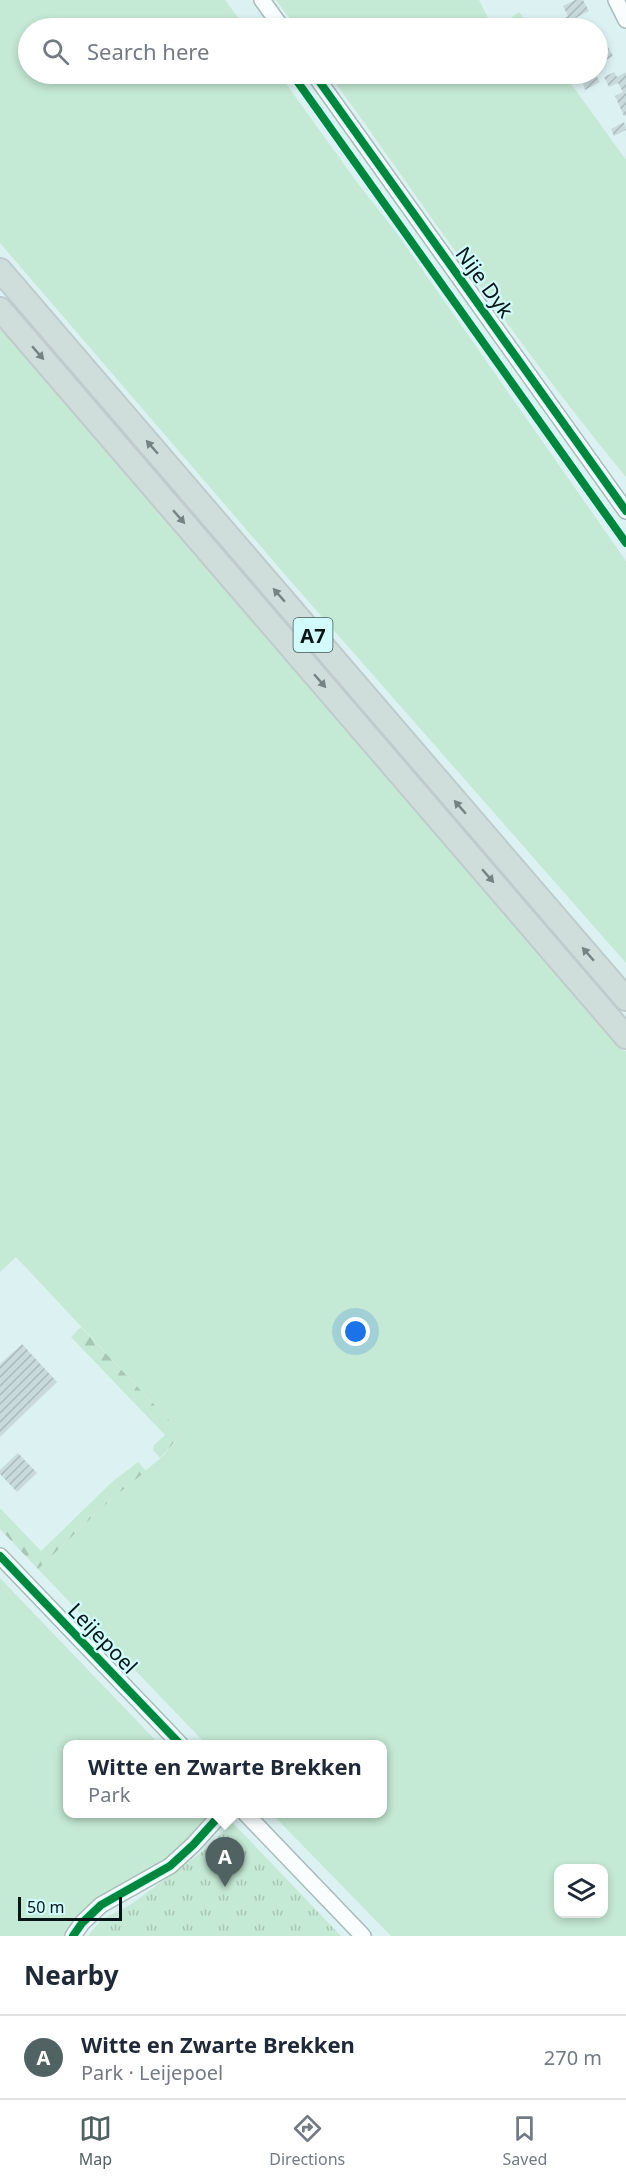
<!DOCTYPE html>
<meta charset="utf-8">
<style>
:root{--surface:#fff;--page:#f2f2f3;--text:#1f2937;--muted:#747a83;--line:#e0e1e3;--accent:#516262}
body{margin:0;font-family:"Noto Sans",sans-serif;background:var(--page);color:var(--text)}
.controls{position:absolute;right:18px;bottom:18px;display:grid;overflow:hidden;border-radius:12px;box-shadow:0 3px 9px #0003}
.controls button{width:54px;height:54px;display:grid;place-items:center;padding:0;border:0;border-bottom:2px solid var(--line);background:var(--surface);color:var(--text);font:30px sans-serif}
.scale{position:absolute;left:18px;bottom:15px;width:104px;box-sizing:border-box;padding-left:6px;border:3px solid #061515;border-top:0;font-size:16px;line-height:21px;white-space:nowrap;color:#061515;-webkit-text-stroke:4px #d2fcfb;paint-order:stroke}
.you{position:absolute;left:356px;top:1332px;width:21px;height:21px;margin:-15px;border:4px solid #fff;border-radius:50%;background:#1a73e8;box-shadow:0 0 0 9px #1a73e833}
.badge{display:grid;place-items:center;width:39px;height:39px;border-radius:50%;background:var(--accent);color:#fff;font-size:20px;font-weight:700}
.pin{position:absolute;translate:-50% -50px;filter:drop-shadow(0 2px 3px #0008)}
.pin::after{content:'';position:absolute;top:32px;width:21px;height:18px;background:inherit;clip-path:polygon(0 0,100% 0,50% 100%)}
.popup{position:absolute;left:63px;top:1740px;width:324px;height:78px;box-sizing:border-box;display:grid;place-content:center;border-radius:12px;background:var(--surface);filter:drop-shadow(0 2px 4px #0005);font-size:20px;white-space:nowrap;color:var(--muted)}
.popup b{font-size:22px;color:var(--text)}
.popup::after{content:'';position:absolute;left:50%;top:100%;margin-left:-12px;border:12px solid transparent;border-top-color:var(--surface)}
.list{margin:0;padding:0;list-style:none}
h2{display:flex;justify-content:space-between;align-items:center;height:78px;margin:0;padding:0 24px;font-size:26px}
h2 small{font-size:20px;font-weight:400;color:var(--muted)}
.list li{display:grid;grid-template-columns:39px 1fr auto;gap:18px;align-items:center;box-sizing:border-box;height:84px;padding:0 24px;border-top:2px solid var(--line)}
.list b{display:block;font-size:22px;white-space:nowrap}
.list p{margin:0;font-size:20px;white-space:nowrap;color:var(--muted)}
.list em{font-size:20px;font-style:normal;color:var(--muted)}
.icon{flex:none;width:33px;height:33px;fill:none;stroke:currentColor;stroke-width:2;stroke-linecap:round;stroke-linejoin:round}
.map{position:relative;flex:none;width:626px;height:1936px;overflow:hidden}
.search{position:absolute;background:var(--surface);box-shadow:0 3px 9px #0003;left:18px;right:18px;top:18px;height:66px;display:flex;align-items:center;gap:15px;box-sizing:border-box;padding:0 21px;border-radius:33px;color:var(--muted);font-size:22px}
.sheet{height:162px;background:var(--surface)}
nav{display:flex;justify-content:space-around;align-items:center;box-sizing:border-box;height:84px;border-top:2px solid var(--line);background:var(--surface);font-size:16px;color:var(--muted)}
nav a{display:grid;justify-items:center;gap:3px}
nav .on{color:var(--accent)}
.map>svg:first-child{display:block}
.grass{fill:#c4e9d4;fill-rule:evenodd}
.forest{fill:url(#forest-firs)}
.park{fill:url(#park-tufts)}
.building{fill:url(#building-hatch)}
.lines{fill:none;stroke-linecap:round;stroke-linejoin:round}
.minor-casing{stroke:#a9bbbb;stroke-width:18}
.highway-casing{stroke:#c0cbcb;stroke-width:26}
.minor{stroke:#fafdfd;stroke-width:15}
.highway{stroke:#d0dedb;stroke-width:22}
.cycleway-casing{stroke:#d2fcfb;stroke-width:11}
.cycleway{stroke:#00873e;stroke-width:8}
.oneway{fill:#758482}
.labels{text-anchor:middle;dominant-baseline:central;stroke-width:4.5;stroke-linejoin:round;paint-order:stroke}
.shield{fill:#d2fcfb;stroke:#435a5a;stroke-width:1.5}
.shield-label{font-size:20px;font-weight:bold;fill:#061515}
.street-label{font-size:21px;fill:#061515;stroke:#d2fcfb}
</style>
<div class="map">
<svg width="626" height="1936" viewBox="0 0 626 1936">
<defs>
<pattern id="forest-firs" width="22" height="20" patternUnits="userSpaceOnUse" patternTransform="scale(1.5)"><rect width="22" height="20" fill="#c4e9d4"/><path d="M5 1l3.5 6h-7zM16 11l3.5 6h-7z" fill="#a7c7b5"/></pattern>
<pattern id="park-tufts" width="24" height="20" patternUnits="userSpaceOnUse" patternTransform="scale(1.5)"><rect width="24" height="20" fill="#c4e9d4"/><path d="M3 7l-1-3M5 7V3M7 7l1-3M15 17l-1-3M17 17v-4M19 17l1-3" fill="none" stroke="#a7c7b5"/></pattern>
<pattern id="building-hatch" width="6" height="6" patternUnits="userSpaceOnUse" patternTransform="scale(1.5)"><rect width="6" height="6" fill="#c8dadb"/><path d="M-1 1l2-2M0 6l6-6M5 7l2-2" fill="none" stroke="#aababb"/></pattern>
</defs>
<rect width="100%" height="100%" fill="#dcf2f2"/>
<g class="grass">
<path d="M 0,0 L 225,0 L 246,28 L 28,28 L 28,74 L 279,74 L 359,185 L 396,232 L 626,561 L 626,963 L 287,577 L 0,243 Z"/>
<path d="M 276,0 L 479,0 L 493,28 L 297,28 Z"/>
<path d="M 519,12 L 531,28 L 498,28 L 500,26 Z"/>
<path d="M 329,74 L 564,74 L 626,160 L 626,477 C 519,348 427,209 329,74 Z"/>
<path d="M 0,325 L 626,1052 L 626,1936 L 391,1936 L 272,1814 L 382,1814 L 382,1744 L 206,1744 L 38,1569 L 110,1500 L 162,1457 L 182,1434 L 16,1257 L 0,1272 ZM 558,1868 L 604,1868 L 604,1914 L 558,1914 Z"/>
<path d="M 0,1578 L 159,1744 L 68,1744 L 68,1814 L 213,1814 L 166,1864 L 78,1919 L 64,1936 L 0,1936 Z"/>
</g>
<g class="forest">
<path d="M 81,1327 L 182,1434 L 160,1458 L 153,1450 L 154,1445 L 165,1435 L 71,1337 Z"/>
<path d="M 138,1462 L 146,1471 L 110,1500 L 38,1569 L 0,1529 L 0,1508 L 41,1551 L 112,1482 Z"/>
</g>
<path class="park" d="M 232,1822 L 341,1936 L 88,1936 L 101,1920 L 130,1905 L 206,1849 Z"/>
<g class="building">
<path d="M 575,0 L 583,0 L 589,11 L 572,20 L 575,25 L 568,28 L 557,28 L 562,26 L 560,21 L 568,16 L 563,6 Z"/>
<path d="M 597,27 L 613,56 L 598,65 L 601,69 L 598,71 Z"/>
<path d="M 614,72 L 617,77 L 626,72 L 626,115 L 624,116 L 615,96 L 623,92 L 618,83 L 609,87 L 604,77 Z"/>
<path d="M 597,77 L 600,82 L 585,90 L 583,84 Z"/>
<path d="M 624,122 L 626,130 L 614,136 L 611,129 Z"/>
<path d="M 22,1344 L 57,1382 L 0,1437 L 0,1364 Z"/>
<path d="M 18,1453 L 37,1473 L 17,1492 L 0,1474 L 0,1470 Z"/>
</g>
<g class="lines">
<defs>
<g id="minor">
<path d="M 262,0 L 282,28"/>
<path d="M 616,0 L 626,20"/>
<path d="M 314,74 L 626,511"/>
<path d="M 0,1556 L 180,1744"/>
<path d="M 246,1814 L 363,1936"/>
<path d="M 73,1936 L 82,1923 L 101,1905 L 170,1866 L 193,1845 L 221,1814"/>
</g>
<g id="highway">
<path d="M 0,270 L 626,999"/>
<path d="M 0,309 L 626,1037"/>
</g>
</defs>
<use href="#minor" class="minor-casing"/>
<use href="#highway" class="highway-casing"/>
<use href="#minor" class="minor"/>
<use href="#highway" class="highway"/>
<defs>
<g id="cycleway">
<path d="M 292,74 L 626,543"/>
<path d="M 314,74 L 626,511"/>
<path d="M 0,1556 L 180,1744"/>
<path d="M 73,1936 L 82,1923 L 101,1905 L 170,1866 L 193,1845 L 221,1814"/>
</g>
</defs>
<use href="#cycleway" class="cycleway-casing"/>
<use href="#cycleway" class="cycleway"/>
</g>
<defs><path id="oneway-solid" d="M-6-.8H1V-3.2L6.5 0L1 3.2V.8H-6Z" transform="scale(1.5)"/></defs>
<g class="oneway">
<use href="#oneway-solid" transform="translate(38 353) rotate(49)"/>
<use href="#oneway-solid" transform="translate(152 447) rotate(-131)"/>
<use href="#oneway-solid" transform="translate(179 517) rotate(49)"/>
<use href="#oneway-solid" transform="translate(279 595) rotate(-131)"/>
<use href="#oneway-solid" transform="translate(320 681) rotate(49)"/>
<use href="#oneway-solid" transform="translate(460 807) rotate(-131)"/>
<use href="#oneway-solid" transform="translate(488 876) rotate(49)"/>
<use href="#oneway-solid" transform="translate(588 954) rotate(-131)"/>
</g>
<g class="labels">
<rect class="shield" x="293.5" y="618" width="39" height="34" rx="4.5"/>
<g class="shield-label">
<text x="313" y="635">A7</text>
</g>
<g class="street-label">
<text transform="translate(485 282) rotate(54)">Nije Dyk</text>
<text transform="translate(103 1638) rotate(46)">Leijepoel</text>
</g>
</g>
</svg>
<div class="controls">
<button><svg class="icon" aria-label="layers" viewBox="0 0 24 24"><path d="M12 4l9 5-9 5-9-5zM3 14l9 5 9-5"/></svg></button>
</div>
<div class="scale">50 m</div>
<div class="you"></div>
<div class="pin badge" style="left:225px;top:1887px">A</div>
<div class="popup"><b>Witte en Zwarte Brekken</b>Park</div>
<div class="search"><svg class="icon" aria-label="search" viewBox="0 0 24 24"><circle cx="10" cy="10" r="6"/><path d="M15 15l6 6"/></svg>Search here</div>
</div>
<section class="sheet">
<h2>Nearby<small></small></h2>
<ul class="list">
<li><span class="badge">A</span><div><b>Witte en Zwarte Brekken</b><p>Park · Leijepoel</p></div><em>270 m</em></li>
</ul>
</section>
<nav>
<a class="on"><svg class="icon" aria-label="map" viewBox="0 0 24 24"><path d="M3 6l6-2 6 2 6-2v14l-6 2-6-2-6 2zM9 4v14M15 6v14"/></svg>Map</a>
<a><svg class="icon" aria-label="directions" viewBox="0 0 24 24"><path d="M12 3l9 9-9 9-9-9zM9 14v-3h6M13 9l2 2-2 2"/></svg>Directions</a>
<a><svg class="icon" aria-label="saved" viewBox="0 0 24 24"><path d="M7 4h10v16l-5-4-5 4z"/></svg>Saved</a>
</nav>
